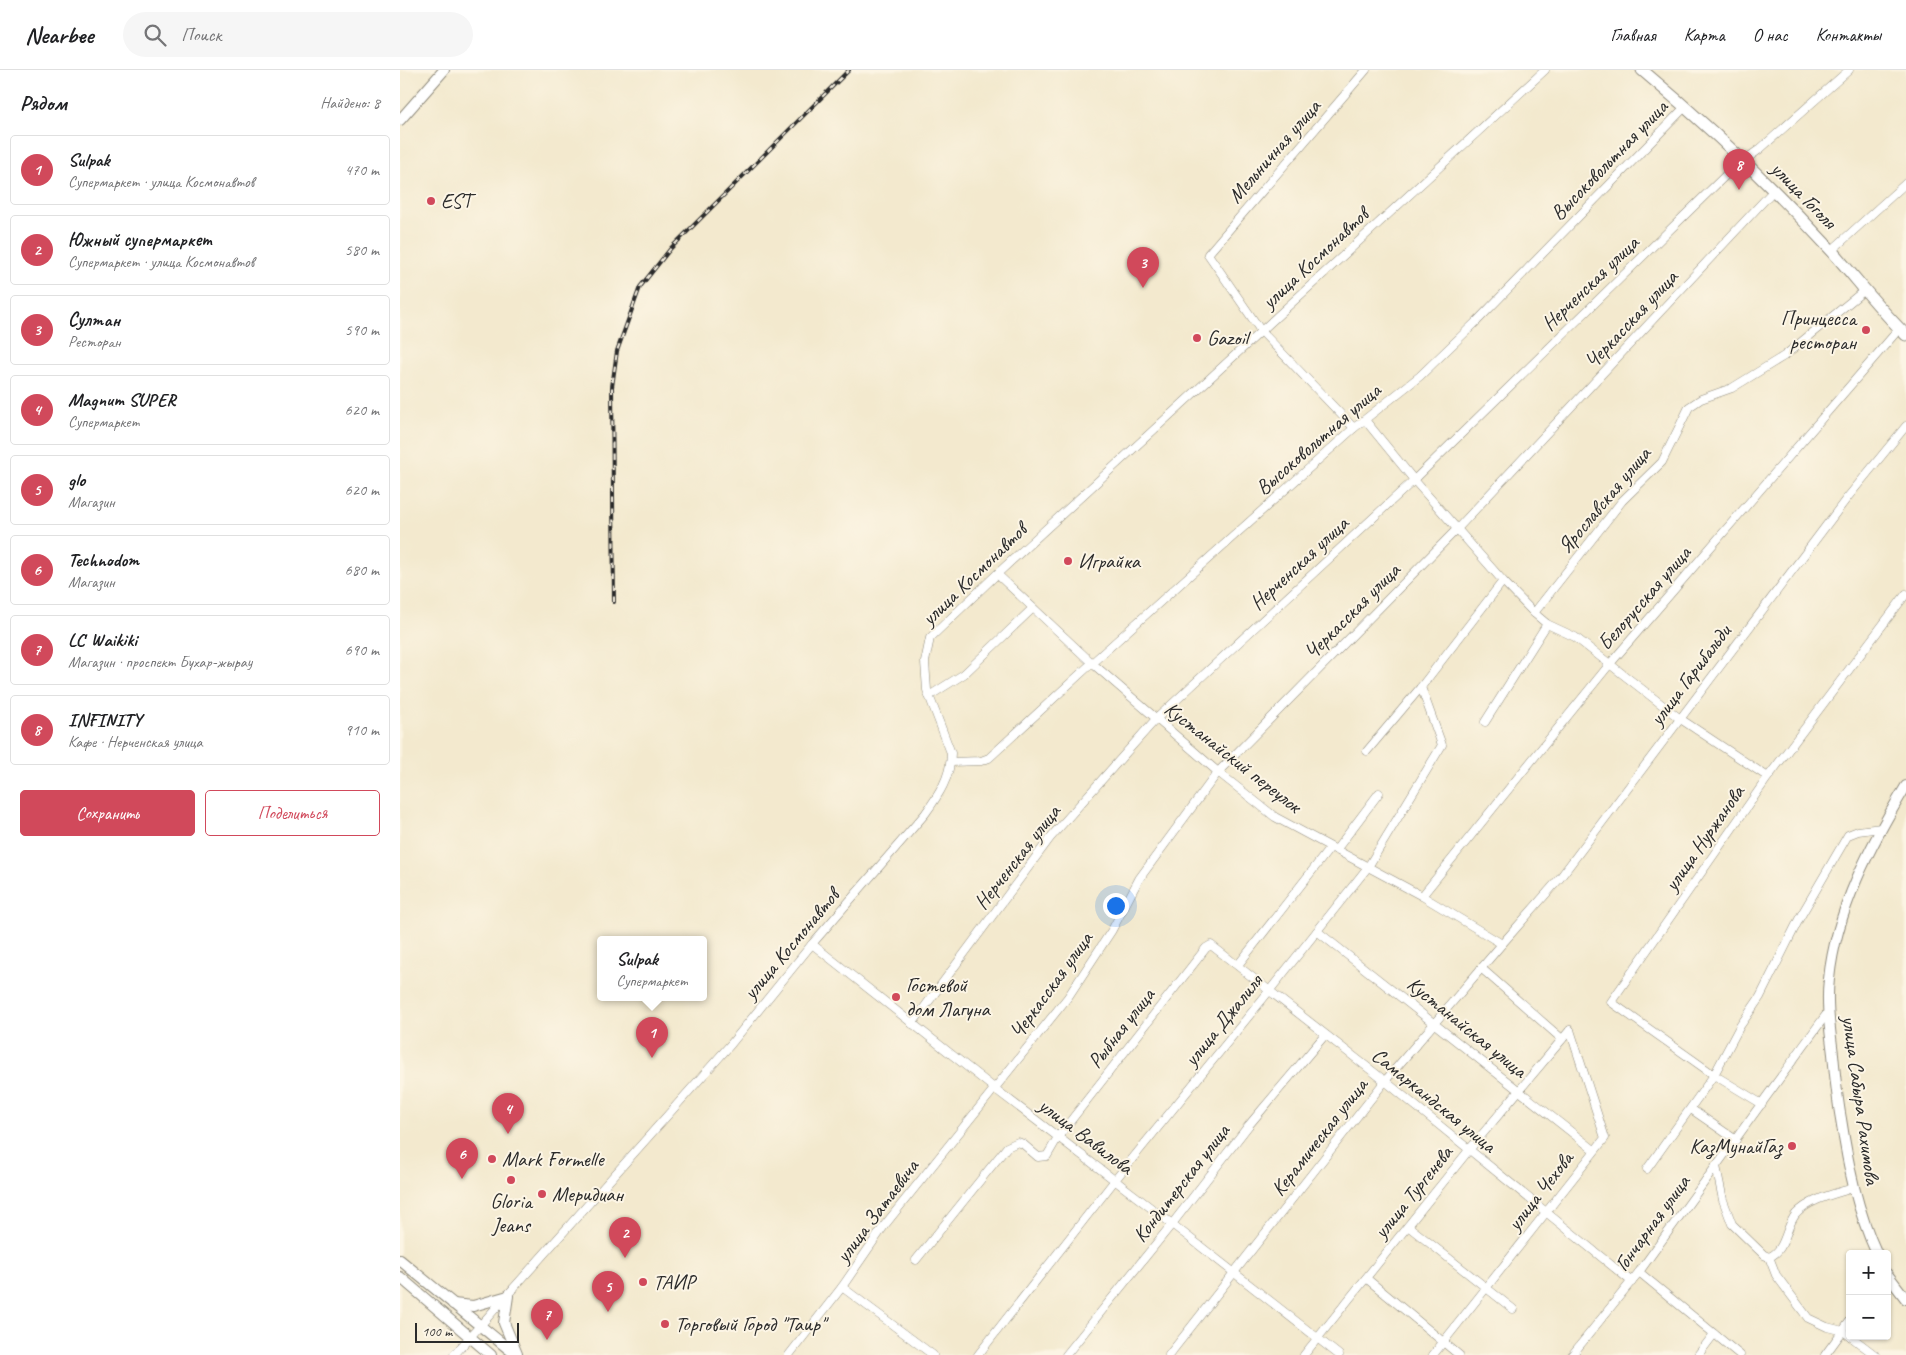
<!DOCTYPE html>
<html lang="ru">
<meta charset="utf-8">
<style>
:root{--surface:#fff;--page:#f6f6f6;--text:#202124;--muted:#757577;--line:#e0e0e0;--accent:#d1495b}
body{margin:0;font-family:Caveat,sans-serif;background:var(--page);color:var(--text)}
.controls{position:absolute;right:15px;bottom:15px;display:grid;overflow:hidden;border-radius:5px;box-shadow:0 1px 4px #0004}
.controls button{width:45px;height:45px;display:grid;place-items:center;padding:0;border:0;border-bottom:1px solid var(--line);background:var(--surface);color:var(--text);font:25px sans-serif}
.scale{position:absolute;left:15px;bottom:12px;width:104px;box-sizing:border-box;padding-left:5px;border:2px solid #2b2b2b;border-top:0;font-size:14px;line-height:18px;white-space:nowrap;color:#2b2b2b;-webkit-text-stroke:4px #fcf5e5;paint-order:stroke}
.you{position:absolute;left:715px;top:835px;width:18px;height:18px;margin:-12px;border:4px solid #fff;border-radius:50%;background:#1a73e8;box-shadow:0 0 0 8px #1a73e833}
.badge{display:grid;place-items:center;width:32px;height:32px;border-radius:50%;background:var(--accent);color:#fff;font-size:16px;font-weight:700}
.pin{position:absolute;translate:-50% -41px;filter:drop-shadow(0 1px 2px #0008)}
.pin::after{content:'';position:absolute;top:26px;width:18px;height:15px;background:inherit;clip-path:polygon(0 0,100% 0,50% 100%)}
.popup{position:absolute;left:197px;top:866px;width:110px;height:65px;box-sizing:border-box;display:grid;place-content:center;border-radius:5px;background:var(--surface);filter:drop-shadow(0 1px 4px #0005);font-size:16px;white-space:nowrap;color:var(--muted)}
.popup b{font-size:19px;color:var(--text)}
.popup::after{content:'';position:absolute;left:50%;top:100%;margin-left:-10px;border:10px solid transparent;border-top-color:var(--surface)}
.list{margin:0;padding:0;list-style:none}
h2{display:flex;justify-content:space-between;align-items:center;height:65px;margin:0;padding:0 20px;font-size:21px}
h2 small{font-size:16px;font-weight:400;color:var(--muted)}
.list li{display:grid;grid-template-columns:32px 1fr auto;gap:15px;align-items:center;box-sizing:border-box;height:70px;margin:0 10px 10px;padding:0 10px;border:1px solid var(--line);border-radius:5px}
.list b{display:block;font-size:19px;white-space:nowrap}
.list p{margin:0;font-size:16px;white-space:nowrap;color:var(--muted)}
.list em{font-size:16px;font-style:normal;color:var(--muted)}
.actions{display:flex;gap:10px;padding:15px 20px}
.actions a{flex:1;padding:11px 0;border:1px solid var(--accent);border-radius:5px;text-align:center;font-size:18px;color:var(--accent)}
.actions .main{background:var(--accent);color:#fff}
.icon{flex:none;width:28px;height:28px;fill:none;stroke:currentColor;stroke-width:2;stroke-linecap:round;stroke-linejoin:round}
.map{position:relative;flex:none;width:1506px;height:1285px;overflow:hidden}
header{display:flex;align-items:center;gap:30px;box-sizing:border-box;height:70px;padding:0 25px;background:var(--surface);border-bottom:1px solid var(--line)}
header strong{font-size:24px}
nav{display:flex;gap:28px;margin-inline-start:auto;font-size:18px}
.search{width:350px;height:45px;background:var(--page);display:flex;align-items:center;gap:12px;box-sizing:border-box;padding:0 18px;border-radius:28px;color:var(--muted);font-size:19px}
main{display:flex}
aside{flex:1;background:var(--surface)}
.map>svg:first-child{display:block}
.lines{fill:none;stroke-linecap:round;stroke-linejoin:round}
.minor-casing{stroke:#8f8a7c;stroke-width:9}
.major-casing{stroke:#8f8a7c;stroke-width:12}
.highway-casing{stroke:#8f8a7c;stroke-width:13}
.minor{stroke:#fff;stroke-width:8}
.major{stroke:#fff;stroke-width:10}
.highway{stroke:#fff;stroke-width:11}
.rail-casing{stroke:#2b2b2b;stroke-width:4}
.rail{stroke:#fcf5e5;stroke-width:2;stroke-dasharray:5.5;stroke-linecap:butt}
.poi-dot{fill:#d1495b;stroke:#fcf5e5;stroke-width:2}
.labels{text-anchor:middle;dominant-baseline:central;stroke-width:4;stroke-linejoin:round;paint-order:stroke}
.street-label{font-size:21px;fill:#2b2b2b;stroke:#fcf5e5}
.poi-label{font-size:21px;fill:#2b2b2b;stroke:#fcf5e5;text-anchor:start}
</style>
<header>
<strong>Nearbee</strong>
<div class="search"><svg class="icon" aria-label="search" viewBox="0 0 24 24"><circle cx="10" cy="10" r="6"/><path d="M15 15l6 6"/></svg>Поиск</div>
<nav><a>Главная</a><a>Карта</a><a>О нас</a><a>Контакты</a></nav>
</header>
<main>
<aside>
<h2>Рядом<small>Найдено: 8</small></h2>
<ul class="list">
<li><span class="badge">1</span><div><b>Sulpak</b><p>Супермаркет · улица Космонавтов</p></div><em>470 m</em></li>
<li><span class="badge">2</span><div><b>Южный супермаркет</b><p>Супермаркет · улица Космонавтов</p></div><em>580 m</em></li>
<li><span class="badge">3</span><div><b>Султан</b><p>Ресторан</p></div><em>590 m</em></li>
<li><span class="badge">4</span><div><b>Magnum SUPER</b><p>Супермаркет</p></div><em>620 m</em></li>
<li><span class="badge">5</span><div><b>glo</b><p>Магазин</p></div><em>620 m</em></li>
<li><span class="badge">6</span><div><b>Technodom</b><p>Магазин</p></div><em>680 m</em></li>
<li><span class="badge">7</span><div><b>LC Waikiki</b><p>Магазин · проспект Бухар-жырау</p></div><em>690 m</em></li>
<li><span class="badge">8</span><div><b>INFINITY</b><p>Кафе · Нерченская улица</p></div><em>910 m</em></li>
</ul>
<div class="actions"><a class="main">Сохранить</a><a>Поделиться</a></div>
</aside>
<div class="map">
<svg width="1506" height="1285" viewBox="0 0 1506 1285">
<rect width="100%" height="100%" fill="#fcf5e5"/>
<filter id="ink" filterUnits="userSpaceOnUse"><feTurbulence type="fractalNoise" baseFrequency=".02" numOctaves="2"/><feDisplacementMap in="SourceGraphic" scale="10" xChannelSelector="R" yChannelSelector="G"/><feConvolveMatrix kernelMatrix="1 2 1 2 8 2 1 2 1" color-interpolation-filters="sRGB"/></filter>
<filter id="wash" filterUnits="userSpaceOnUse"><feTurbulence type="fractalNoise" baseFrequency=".0096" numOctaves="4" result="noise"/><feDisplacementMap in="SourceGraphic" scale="20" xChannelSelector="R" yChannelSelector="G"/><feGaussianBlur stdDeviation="1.12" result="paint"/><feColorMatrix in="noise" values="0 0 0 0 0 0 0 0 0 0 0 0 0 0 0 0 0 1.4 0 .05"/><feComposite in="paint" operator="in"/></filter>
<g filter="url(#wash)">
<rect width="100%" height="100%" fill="#f3e9ce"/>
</g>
<g filter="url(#ink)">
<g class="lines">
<defs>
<g id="minor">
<path d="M 1431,181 L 1506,113"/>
<path d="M 965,350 L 1014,410 L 1103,511 L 1134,543 L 1147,554 L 1175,567 L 1279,648 L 1368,707"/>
<path d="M 954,358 L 861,261 L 808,184 L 966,0"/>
<path d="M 597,504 L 692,593 L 818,702 L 875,747 L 1022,826 L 1102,874"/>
<path d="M 1134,543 L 1222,431 L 1262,392 L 1289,337 L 1301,329 L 1332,318 L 1384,286 L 1466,219"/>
<path d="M 529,626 L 564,604 L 633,538"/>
<path d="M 1085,652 L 1147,554"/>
<path d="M 967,681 L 1021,617 L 1103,511"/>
<path d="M 551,692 L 581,691 L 589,688 L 692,593 L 954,358 L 1020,306 L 1077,251 L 1285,37"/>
<path d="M 936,780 L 979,723"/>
<path d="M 1022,826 L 1209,595 L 1499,259"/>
<path d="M 917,861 L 1194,1080"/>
<path d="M 412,874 L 594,1018 L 772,1154 L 939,1285"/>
<path d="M 838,895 L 930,778"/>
<path d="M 1081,898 L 1162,969"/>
<path d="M 512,954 L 650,768 L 756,649 L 1014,410 L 1332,99 L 1360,79 L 1449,0"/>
<path d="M 1362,1034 L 1314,1005 L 1211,932 L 1368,707 L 1506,524"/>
<path d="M 1291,1039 L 1336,1070"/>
<path d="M 1316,1096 L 1323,1130 L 1332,1154 L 1364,1185 L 1369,1187 C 1386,1181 1385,1157 1396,1144 C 1410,1129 1434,1124 1453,1118"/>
<path d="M 1247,1099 L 1314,1005 L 1340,956 L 1360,927 L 1399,849 L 1448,765 L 1458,761 L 1481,758"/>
<path d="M 1008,1156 L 1113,1239"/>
<path d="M 1369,1187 L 1376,1205 L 1408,1248 L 1427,1257 L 1443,1261 L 1450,1266"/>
<path d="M 516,1190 L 607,1077 L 618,1072 L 623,1074 L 638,1087 L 647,1086 L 658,1067 L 806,878 L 811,875 L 985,1011 L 1232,1212"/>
<path d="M 1239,1202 L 1340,1285"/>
<path d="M 966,1208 L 1059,1285"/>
<path d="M 442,1217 L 533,1285"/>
<path d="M 1450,1266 L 1475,1285"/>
<path d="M 54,1285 L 331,974 L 412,874 L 525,744 C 538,726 551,707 551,683 L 527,620 L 525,592 L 530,568 L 597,504 L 1145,0"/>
<path d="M 389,1285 L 442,1217 L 484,1156 L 668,927 L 712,860 L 739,809 L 818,702 L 1057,459 L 1374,120"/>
<path d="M 578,1285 L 715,1110 L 870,920 L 968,797 L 1042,675 L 1021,617"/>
<path d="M 666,1285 L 772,1154 L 849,1055 L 925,965"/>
<path d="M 769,1285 L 985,1011 L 1102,874 L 1160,808 L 1447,428 L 1506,356"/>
<path d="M 904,1285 L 1069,1080 L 1170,960"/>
<path d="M 1033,1285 L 1205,1068 L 1170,960"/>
<path d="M 1172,1285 L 1239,1202 L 1428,942"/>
<path d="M 1298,1285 L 1314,1264"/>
<path d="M 1425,1285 L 1450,1251"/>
</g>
<g id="major">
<path d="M 0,50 L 44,0"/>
<path d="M 1477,1184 C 1457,1141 1448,1095 1441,1049 C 1437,1027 1435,1006 1433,984 C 1430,959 1426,934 1429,909 C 1436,840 1471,774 1506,716"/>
<path d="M 0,1190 L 116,1285"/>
<path d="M 1487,1204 L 1506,1229"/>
<path d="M 0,1207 L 91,1285"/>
<path d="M 53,1234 L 73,1236 L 108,1226 L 104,1253 L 117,1284"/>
</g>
<path id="highway" d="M 1242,0 C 1309,56 1372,116 1431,180 C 1456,208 1479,239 1506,265"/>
</defs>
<use href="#minor" class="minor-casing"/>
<use href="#major" class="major-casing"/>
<use href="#highway" class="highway-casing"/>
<use href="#minor" class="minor"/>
<use href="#major" class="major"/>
<use href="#highway" class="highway"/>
<defs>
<path id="rail" d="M 214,532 L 212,317 L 217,281 L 240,217 L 271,178 L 449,0"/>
</defs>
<use href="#rail" class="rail-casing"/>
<use href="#rail" class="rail"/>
</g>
</g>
<g class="poi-dot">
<circle cx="31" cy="131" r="5"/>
<circle cx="1466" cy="260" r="5"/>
<circle cx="797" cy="268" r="5"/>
<circle cx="668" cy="491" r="5"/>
<circle cx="496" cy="927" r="5"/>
<circle cx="1392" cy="1076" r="5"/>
<circle cx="92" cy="1089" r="5"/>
<circle cx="111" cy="1110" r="5"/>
<circle cx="142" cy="1124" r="5"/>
<circle cx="243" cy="1212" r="5"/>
<circle cx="265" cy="1254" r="5"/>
</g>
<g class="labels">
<g class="street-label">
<text transform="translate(874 81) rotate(-49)">Мельничная улица</text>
<text transform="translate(1209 90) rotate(-46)">Высоковольтная улица</text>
<text transform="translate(1404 125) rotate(46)">улица Гоголя</text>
<text transform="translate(915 188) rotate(-43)">улица Космонавтов</text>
<text transform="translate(1190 213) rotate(-44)">Нерченская улица</text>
<text transform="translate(1231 249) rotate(-47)">Черкасская улица</text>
<text transform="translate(918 369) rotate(-41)">Высоковольтная улица</text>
<text transform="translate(1204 430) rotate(-50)">Ярославская улица</text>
<text transform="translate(899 493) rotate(-43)">Нерченская улица</text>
<text transform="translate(574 504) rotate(-44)">улица Космонавтов</text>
<text transform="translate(1244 528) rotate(-49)">Белорусская улица</text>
<text transform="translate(952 541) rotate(-45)">Черкасская улица</text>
<text transform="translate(1290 605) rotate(-53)">улица Гарибальди</text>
<text transform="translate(833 687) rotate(38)">Кустанайский переулок</text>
<text transform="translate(1304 768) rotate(-55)">улица Нуржанова</text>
<text transform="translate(617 787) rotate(-52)">Нерченская улица</text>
<text transform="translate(391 874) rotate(-50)">улица Космонавтов</text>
<text transform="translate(651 915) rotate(-54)">Черкасская улица</text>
<text transform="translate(823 950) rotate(-51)">улица Джалиля</text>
<text transform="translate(1067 957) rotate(39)">Кустанайская улица</text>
<text transform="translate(721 958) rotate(-52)">Рыбная улица</text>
<text transform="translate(1034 1030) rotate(39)">Самаркандская улица</text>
<text transform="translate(1461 1030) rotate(82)">улица Сабыра Рахимова</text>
<text transform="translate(686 1066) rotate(37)">улица Вавилова</text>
<text transform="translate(919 1067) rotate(-52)">Керамическая улица</text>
<text transform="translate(781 1113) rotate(-52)">Кондитерская улица</text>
<text transform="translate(1140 1121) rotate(-52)">улица Чехова</text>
<text transform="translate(1013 1122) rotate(-51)">улица Тургенева</text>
<text transform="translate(477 1141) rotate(-53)">улица Затаевича</text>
<text transform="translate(1252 1153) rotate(-54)">Гончарная улица</text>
</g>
<g class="poi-label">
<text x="41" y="131">EST</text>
<text x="1456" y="248" text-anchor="end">Принцесса<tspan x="1456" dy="24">ресторан</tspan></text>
<text x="807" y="268">Gazoil</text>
<text x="678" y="491">Играйка</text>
<text x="506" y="915">Гостевой<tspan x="506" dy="24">дом Лагуна</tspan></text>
<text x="1382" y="1076" text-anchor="end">КазМунайГаз</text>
<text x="102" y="1089">Mark Formelle</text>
<text x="152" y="1124">Меридиан</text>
<text x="111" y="1131" text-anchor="middle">Gloria<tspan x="111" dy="24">Jeans</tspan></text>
<text x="253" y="1212">ТАИР</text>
<text x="275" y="1254">Торговый Город "Таир"</text>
</g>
</g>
</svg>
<div class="controls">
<button>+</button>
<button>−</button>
</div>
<div class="scale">100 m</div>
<div class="you"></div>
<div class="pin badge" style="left:252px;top:988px">1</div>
<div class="popup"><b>Sulpak</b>Супермаркет</div>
<div class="pin badge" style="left:225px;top:1188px">2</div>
<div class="pin badge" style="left:743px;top:218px">3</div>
<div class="pin badge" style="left:108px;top:1064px">4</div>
<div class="pin badge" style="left:208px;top:1242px">5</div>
<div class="pin badge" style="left:62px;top:1109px">6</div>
<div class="pin badge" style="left:147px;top:1270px">7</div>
<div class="pin badge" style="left:1339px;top:120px">8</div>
</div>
</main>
